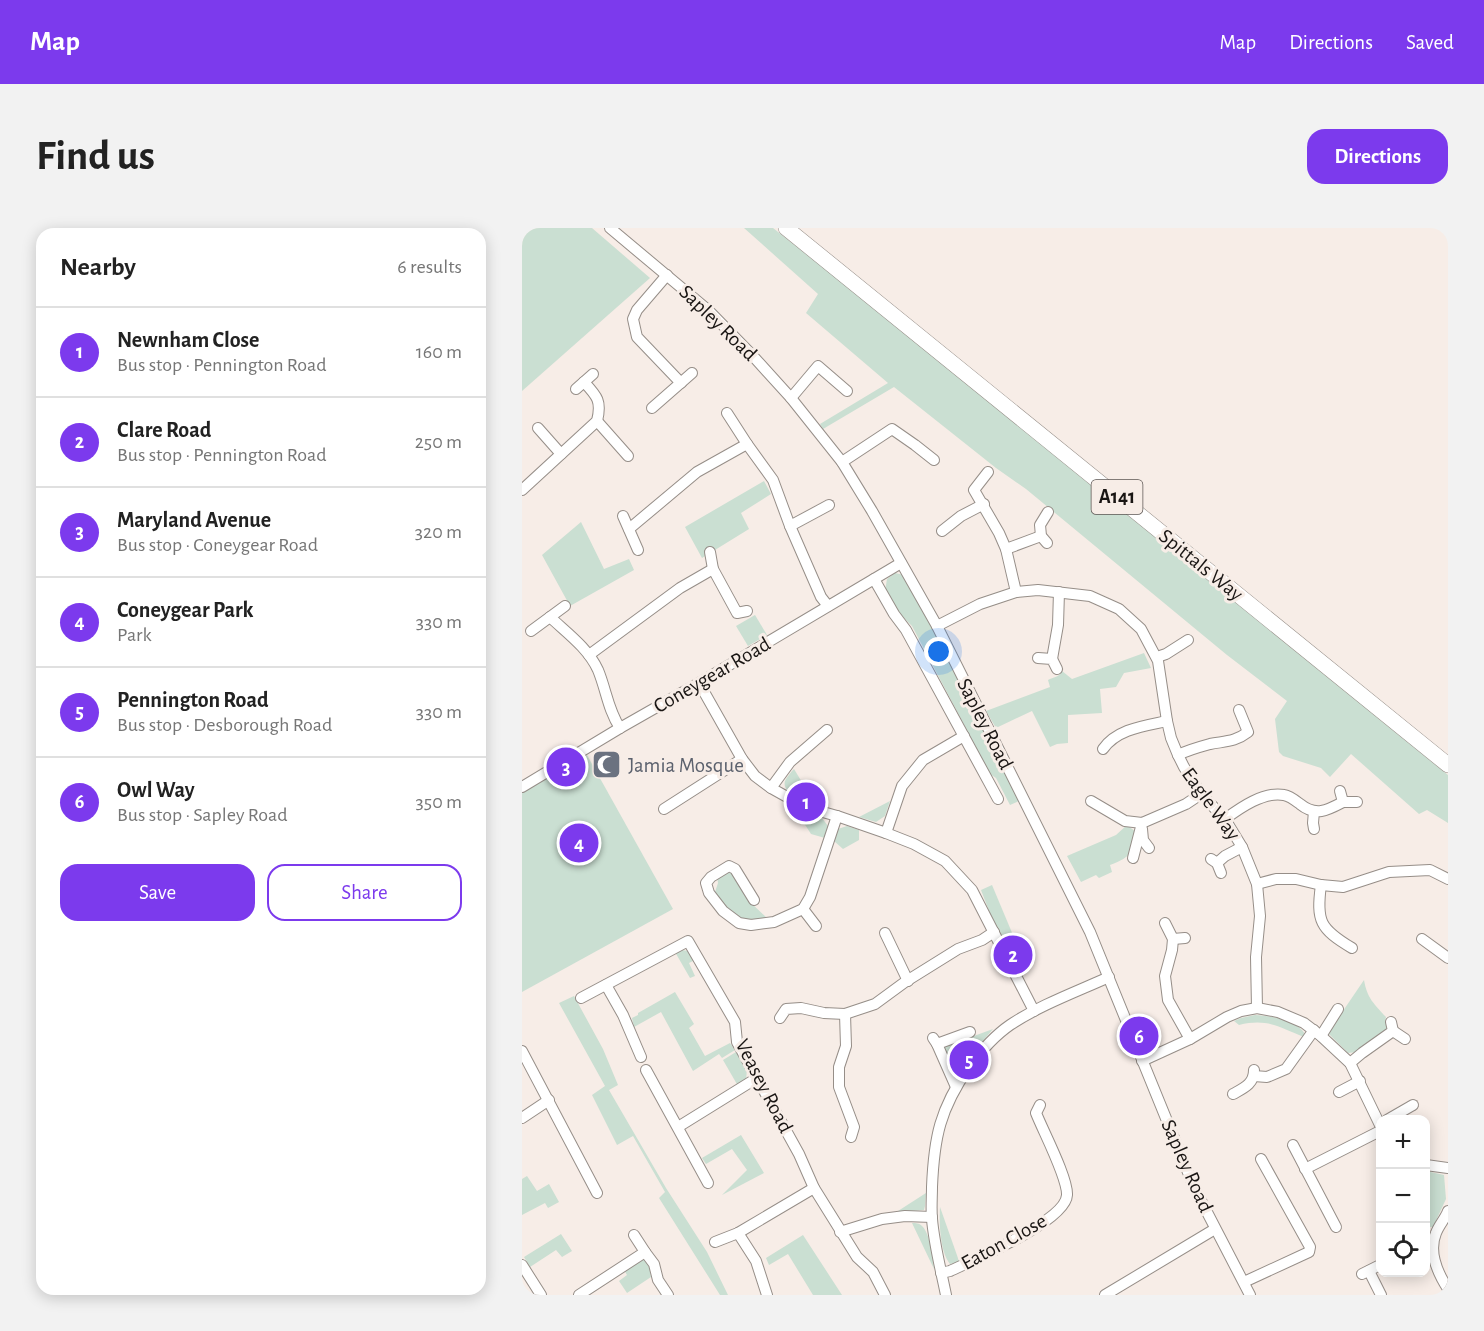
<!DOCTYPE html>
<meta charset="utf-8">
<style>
:root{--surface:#fff;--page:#f2f2f2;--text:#222;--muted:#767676;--line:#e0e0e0;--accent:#7c3aed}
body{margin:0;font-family:"Alegreya Sans",sans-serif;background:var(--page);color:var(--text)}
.controls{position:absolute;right:18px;bottom:18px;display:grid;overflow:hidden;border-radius:12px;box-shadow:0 3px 15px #0003}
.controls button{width:54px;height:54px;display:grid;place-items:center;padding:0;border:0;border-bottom:2px solid var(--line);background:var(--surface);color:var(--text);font:30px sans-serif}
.you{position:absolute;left:417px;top:424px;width:21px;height:21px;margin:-15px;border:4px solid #fff;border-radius:50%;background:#1a73e8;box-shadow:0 0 0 9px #1a73e833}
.badge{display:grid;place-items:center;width:39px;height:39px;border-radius:50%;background:var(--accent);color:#fff;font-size:20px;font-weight:700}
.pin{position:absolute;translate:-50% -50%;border:3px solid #fff;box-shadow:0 2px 6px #0006}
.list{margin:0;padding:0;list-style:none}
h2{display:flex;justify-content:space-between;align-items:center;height:78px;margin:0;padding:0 24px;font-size:26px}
h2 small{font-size:20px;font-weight:400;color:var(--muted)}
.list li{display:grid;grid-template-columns:39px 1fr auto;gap:18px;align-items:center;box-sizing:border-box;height:90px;padding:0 24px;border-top:2px solid var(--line)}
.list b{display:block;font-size:22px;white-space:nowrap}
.list p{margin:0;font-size:20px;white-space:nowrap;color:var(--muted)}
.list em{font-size:20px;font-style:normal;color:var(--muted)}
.actions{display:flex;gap:12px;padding:18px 24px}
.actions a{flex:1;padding:14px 0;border:2px solid var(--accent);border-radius:18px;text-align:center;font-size:21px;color:var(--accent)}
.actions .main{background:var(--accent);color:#fff}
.icon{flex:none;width:33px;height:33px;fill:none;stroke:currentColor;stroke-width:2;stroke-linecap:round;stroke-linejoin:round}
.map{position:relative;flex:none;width:926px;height:1067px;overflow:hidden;border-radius:18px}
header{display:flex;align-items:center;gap:36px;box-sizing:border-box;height:84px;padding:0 30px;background:var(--accent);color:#fff}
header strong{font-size:28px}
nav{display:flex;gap:33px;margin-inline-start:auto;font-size:21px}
.intro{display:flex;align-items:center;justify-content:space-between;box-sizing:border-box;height:144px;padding:0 36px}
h1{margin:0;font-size:42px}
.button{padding:15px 27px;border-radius:18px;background:var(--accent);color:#fff;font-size:21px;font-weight:700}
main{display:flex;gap:36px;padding:0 36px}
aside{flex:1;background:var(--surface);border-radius:18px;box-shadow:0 3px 15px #0003}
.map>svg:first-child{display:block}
.green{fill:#cadfd2}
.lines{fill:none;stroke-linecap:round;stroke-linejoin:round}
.minor-casing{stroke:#968e88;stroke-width:12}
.highway-casing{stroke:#968e88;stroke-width:16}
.minor{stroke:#fff;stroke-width:10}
.highway{stroke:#fff;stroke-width:15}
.labels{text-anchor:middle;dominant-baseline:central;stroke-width:6;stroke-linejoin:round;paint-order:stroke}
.shield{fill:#f7ede7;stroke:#5c5653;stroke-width:1.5}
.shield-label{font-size:20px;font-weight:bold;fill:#191513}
.street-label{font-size:21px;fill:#191513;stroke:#f7ede7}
.worship-label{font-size:21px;fill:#5b616d;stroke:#f7ede7;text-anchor:start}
</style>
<header>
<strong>Map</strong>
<nav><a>Map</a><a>Directions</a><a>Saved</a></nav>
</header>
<div class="intro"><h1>Find us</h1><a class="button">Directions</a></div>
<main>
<aside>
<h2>Nearby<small>6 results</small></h2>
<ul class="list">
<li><span class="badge">1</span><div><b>Newnham Close</b><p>Bus stop · Pennington Road</p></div><em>160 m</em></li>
<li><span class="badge">2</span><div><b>Clare Road</b><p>Bus stop · Pennington Road</p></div><em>250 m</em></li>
<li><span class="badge">3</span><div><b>Maryland Avenue</b><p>Bus stop · Coneygear Road</p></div><em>320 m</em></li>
<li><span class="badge">4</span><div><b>Coneygear Park</b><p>Park</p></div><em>330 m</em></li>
<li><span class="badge">5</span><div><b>Pennington Road</b><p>Bus stop · Desborough Road</p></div><em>330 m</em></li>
<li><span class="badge">6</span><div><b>Owl Way</b><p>Bus stop · Sapley Road</p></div><em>350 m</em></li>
</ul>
<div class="actions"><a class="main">Save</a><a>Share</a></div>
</aside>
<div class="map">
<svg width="926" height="1067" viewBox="0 0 926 1067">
<rect width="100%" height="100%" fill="#f7ede7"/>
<g class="green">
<path d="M 0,0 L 70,0 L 128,50 L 0,163 Z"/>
<path d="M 222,0 L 251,0 L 307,44 L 926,547 L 926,595 L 905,582 L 897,586 L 829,526 L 808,549 L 799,540 L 761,528 L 757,524 L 753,491 L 765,473 L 705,427 L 504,261 L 474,240 L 372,159 L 301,201 L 298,196 L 366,155 L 284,85 L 296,66 Z"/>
<path d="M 242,253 L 249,266 L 219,285 L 227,301 L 180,330 L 163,299 Z"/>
<path d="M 59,294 L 82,341 L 107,331 L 112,342 L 48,378 L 20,327 Z"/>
<path d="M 373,345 L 382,347 L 412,401 L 497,573 L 488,577 L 474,550 L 468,546 L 390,398 L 375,383 L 363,363 L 365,351 Z"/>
<path d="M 233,387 L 245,407 L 226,418 L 214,398 Z"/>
<path d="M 622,425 L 629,440 L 602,445 L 594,459 L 578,461 L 580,485 L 546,487 L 546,515 L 535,516 L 528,519 L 510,483 L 474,500 L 464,483 L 528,459 L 526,452 C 531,449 538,449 540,443 L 550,451 Z"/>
<path d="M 65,527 L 151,681 L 0,764 L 0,565 Z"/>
<path d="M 272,541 L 292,574 C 283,572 259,566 263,553 C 265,549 269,544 272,541 Z"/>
<path d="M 368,573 L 363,588 L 354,594 L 337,589 Z"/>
<path d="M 282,585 L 300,590 L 306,598 L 303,610 L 289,606 L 280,592 Z"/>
<path d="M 605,597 L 614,604 C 608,626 611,628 588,637 L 590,644 L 577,650 L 574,647 L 559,654 L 545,628 L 594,607 Z"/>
<path d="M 325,598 L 337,602 L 337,612 L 321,621 L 312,613 L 316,601 Z"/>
<path d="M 209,644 L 227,673 L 246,691 C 216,695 211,688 192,667 L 196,655 L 195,649 Z"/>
<path d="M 470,657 L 496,719 L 487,723 L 469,688 L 459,662 Z"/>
<path d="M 160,722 L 166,723 L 173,732 L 167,735 L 173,748 L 168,750 L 153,724 Z"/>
<path d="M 842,752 C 845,770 852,776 864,789 L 863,794 L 866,799 L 865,803 L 835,824 L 826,825 L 806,805 Z"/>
<path d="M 153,764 L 172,796 L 167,800 L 183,828 L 208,815 L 213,822 L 200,830 L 197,826 L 171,843 L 139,784 L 112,799 L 110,790 L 116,787 L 116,785 Z"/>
<path d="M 52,768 L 81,821 L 96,857 L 87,862 L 144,960 L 185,1024 L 206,1067 L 198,1067 L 137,970 L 143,964 L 111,908 L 95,917 L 70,867 L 83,858 L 37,775 Z"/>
<path d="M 733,787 C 749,788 774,791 783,806 L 782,809 C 757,799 745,790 717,797 L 712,793 L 719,790 Z"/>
<path d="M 471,801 L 449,827 L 433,849 L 419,820 Z"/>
<path d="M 214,824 L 225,842 L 224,852 L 216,858 L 201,832 Z"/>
<path d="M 219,907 L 242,945 L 200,967 L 225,942 L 210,921 L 184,936 L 180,930 Z"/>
<path d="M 904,943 L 922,947 L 924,971 L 911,999 L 904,999 Z"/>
<path d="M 5,948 L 15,963 L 27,956 L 37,974 L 26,980 L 23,975 L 0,987 L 0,951 Z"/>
<path d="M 404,965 L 403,978 L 402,982 L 376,984 L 376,983 Z"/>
<path d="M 418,979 L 437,1033 L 435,1035 L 428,1036 C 418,1024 417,995 418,979 Z"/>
<path d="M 390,995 C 394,995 397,995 400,998 C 408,1005 411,1031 412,1041 Z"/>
<path d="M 39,1006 L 50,1023 L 40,1029 L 34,1022 L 8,1039 L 2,1029 Z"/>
<path d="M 281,1007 L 320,1067 L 291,1067 L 266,1026 L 247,1037 L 244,1030 Z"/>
<path d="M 117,1032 L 123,1032 L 127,1037 L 129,1049 L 105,1065 L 97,1053 L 105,1047 L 102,1042 Z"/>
</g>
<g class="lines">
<defs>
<g id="minor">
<path d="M 88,0 L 186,82 L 230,127 L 269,170 L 320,234 L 350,283 L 415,398 L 568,704 L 672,959 L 728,1067"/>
<path d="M 145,47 L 115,82 L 111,91 L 115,109 L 159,155"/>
<path d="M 54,161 L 71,146"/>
<path d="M 269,170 L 296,138 L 325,163"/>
<path d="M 130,180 L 170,145"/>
<path d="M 205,185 L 225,216 L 251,252 L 268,298 L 299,369 L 306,378"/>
<path d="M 75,193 L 106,228"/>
<path d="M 16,200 L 39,226"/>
<path d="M 320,234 L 370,201 L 393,217 L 412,232"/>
<path d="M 466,244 L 452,262 L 477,305 L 484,321 L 494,364"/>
<path d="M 0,262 L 75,193 C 80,173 75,168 62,154"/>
<path d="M 101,288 L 116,322"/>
<path d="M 268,298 L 307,277"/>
<path d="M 107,301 L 175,244 L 225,216"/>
<path d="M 420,303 L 439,288 L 462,276"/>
<path d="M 525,315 L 519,308 L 518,297 L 526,284"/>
<path d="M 484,321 L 519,308"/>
<path d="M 188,324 L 191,341 L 215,385 L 225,383"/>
<path d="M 352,351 L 372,386 L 384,402 L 476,571"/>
<path d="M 28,389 C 45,405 66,420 76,442 C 84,461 86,482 98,500"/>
<path d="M 415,398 L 458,376 L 494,364 L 516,362 L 568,368 L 597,381 L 619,401 L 636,433 L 645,493 L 649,510 L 656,527 L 662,539 L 679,566 L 703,591 L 720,619 L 735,656 L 738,688 L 734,729 L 735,780"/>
<path d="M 9,403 L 43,378"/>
<path d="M 67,427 L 158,360 L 191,341"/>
<path d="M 635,429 L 644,426 L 666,412"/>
<path d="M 516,430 L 530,431 L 535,441"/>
<path d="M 530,431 L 536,397 L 537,364"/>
<path d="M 177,455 L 220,531 L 233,548 L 249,560 L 283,579 L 315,588 L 364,605 L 392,616 L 423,633 L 450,662 L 512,783"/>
<path d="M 581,521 C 595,501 622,498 645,493"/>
<path d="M 656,527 C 666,522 677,519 688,516 C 704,513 713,514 726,504 L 717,482"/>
<path d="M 0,559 L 98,500 L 177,455 L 379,335"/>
<path d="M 249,560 L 268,534 L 305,502"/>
<path d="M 818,563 L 821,574 L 835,574"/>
<path d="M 569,573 L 603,593 L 620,595 L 664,576 L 679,566"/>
<path d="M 142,581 L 220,531"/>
<path d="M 703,591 C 718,580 742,563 762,567 C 768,568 774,573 778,576 C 794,589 806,582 821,574"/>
<path d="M 620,601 L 621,612 L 627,620"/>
<path d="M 792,601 L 791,595 L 792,583"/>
<path d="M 364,605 L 380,558 L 401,532 L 442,508"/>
<path d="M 611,630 L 620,595"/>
<path d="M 689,631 L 695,635 L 699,645"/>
<path d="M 695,635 L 703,628 L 720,619"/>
<path d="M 735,656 L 754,651 L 774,651 L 799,657 L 821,659 L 867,644 L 908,642 L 926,651"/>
<path d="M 799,657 C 794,693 798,701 830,720"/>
<path d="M 232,672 L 213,641 L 207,638 L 189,649 L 184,655 L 187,665 L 201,683 L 217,695 L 229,697 L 252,694 L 281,681 L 288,669 L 315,588"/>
<path d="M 281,681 L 294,698"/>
<path d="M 643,695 L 651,711 L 650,722 L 643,748 L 646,772 L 668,811"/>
<path d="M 363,705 L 386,753"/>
<path d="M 651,711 L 663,710"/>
<path d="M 900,711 L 926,730"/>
<path d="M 84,757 L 101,787 L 119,829"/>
<path d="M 59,770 L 166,713 L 213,794 L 215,814 L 277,926 L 292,960 L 335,1029 L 351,1044 L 363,1067"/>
<path d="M 323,786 L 324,818 L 317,839 L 317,859 L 332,899 L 329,909"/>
<path d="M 258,790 L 264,781 L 279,780 L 302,785 L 323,786 L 353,776 L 383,754 L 436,721 L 460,712 L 472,704"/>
<path d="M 871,803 L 883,811"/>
<path d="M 799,808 L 816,781"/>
<path d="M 411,810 L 415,816 L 434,859"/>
<path d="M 415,816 L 448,804"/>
<path d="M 0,823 L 75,965"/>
<path d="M 620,833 L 668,811 L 705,789 L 719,783 L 735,780 L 756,784 L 782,795 L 799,808 L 828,835 L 858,897"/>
<path d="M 828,835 L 840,825 L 871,803 L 869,794"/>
<path d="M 124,842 L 186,955"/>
<path d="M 732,848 L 745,849 L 764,841 L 792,802"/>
<path d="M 817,864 L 838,853"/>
<path d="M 711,866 C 722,860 732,856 732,842"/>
<path d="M 0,890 L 27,872"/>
<path d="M 865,892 L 891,877"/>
<path d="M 156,899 L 235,850"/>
<path d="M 771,917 L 814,999"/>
<path d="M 904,937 L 926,940"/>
<path d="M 783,941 L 858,903"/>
<path d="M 926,983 C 923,991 917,997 914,1005 C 906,1024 915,1044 926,1061"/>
<path d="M 318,1004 L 360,991 L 383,988 L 410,989"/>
<path d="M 216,1005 L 234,1033 L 245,1067"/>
<path d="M 193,1014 L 216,1005 L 292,960"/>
<path d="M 123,1024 L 132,1036 L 136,1052 L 146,1067"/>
<path d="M 0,1037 L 19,1067"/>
<path d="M 847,1043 L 859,1067"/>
<path d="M 419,1045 L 428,1043 C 451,1032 544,993 545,967 C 546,950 521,903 514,885 L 518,877"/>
<path d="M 840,1046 L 856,1038"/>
<path d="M 722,1054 L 787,1024 L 788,1019 L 739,931"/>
<path d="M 57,1067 L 123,1024 L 112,1007"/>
<path d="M 424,1067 C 419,1042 412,1016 410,991 C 409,980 410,969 410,959 C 412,909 418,881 447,839 C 459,823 472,808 488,797 C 518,777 554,764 587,749"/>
<path d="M 583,1067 L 693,1001"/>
</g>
<path id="highway" d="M 264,0 L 926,537"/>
</defs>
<use href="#minor" class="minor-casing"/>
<use href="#highway" class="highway-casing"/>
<use href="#minor" class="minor"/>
<use href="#highway" class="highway"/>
</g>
<defs>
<symbol id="mosque-square" viewBox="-11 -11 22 22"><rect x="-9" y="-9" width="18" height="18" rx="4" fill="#6b7280" stroke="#f7ede7"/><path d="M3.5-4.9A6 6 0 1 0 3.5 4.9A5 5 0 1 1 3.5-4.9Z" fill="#fff"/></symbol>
</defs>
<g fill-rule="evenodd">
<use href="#mosque-square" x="68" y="520" width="33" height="33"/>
</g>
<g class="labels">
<rect class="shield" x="569.5" y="252" width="51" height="34" rx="4.5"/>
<g class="shield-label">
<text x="595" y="269">A141</text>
</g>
<g class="street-label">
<text transform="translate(196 95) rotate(44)">Sapley Road</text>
<text transform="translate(679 337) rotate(39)">Spittals Way</text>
<text transform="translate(190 447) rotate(-30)">Coneygear Road</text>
<text transform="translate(463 496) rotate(63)">Sapley Road</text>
<text transform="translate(689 576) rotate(54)">Eagle Way</text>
<text transform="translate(242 858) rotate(63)">Veasey Road</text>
<text transform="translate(665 938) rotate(66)">Sapley Road</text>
<text transform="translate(482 1014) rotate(-29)">Eaton Close</text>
</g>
<g class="worship-label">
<text x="106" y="537">Jamia Mosque</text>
</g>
</g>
</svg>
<div class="controls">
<button>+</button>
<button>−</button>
<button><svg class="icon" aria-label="locate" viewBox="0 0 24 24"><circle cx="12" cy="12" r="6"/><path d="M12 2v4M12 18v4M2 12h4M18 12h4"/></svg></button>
</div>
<div class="you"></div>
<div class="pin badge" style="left:284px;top:574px">1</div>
<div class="pin badge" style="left:491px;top:727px">2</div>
<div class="pin badge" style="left:44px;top:539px">3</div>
<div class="pin badge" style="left:57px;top:615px">4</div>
<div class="pin badge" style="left:447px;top:832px">5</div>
<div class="pin badge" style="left:617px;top:808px">6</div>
</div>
</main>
